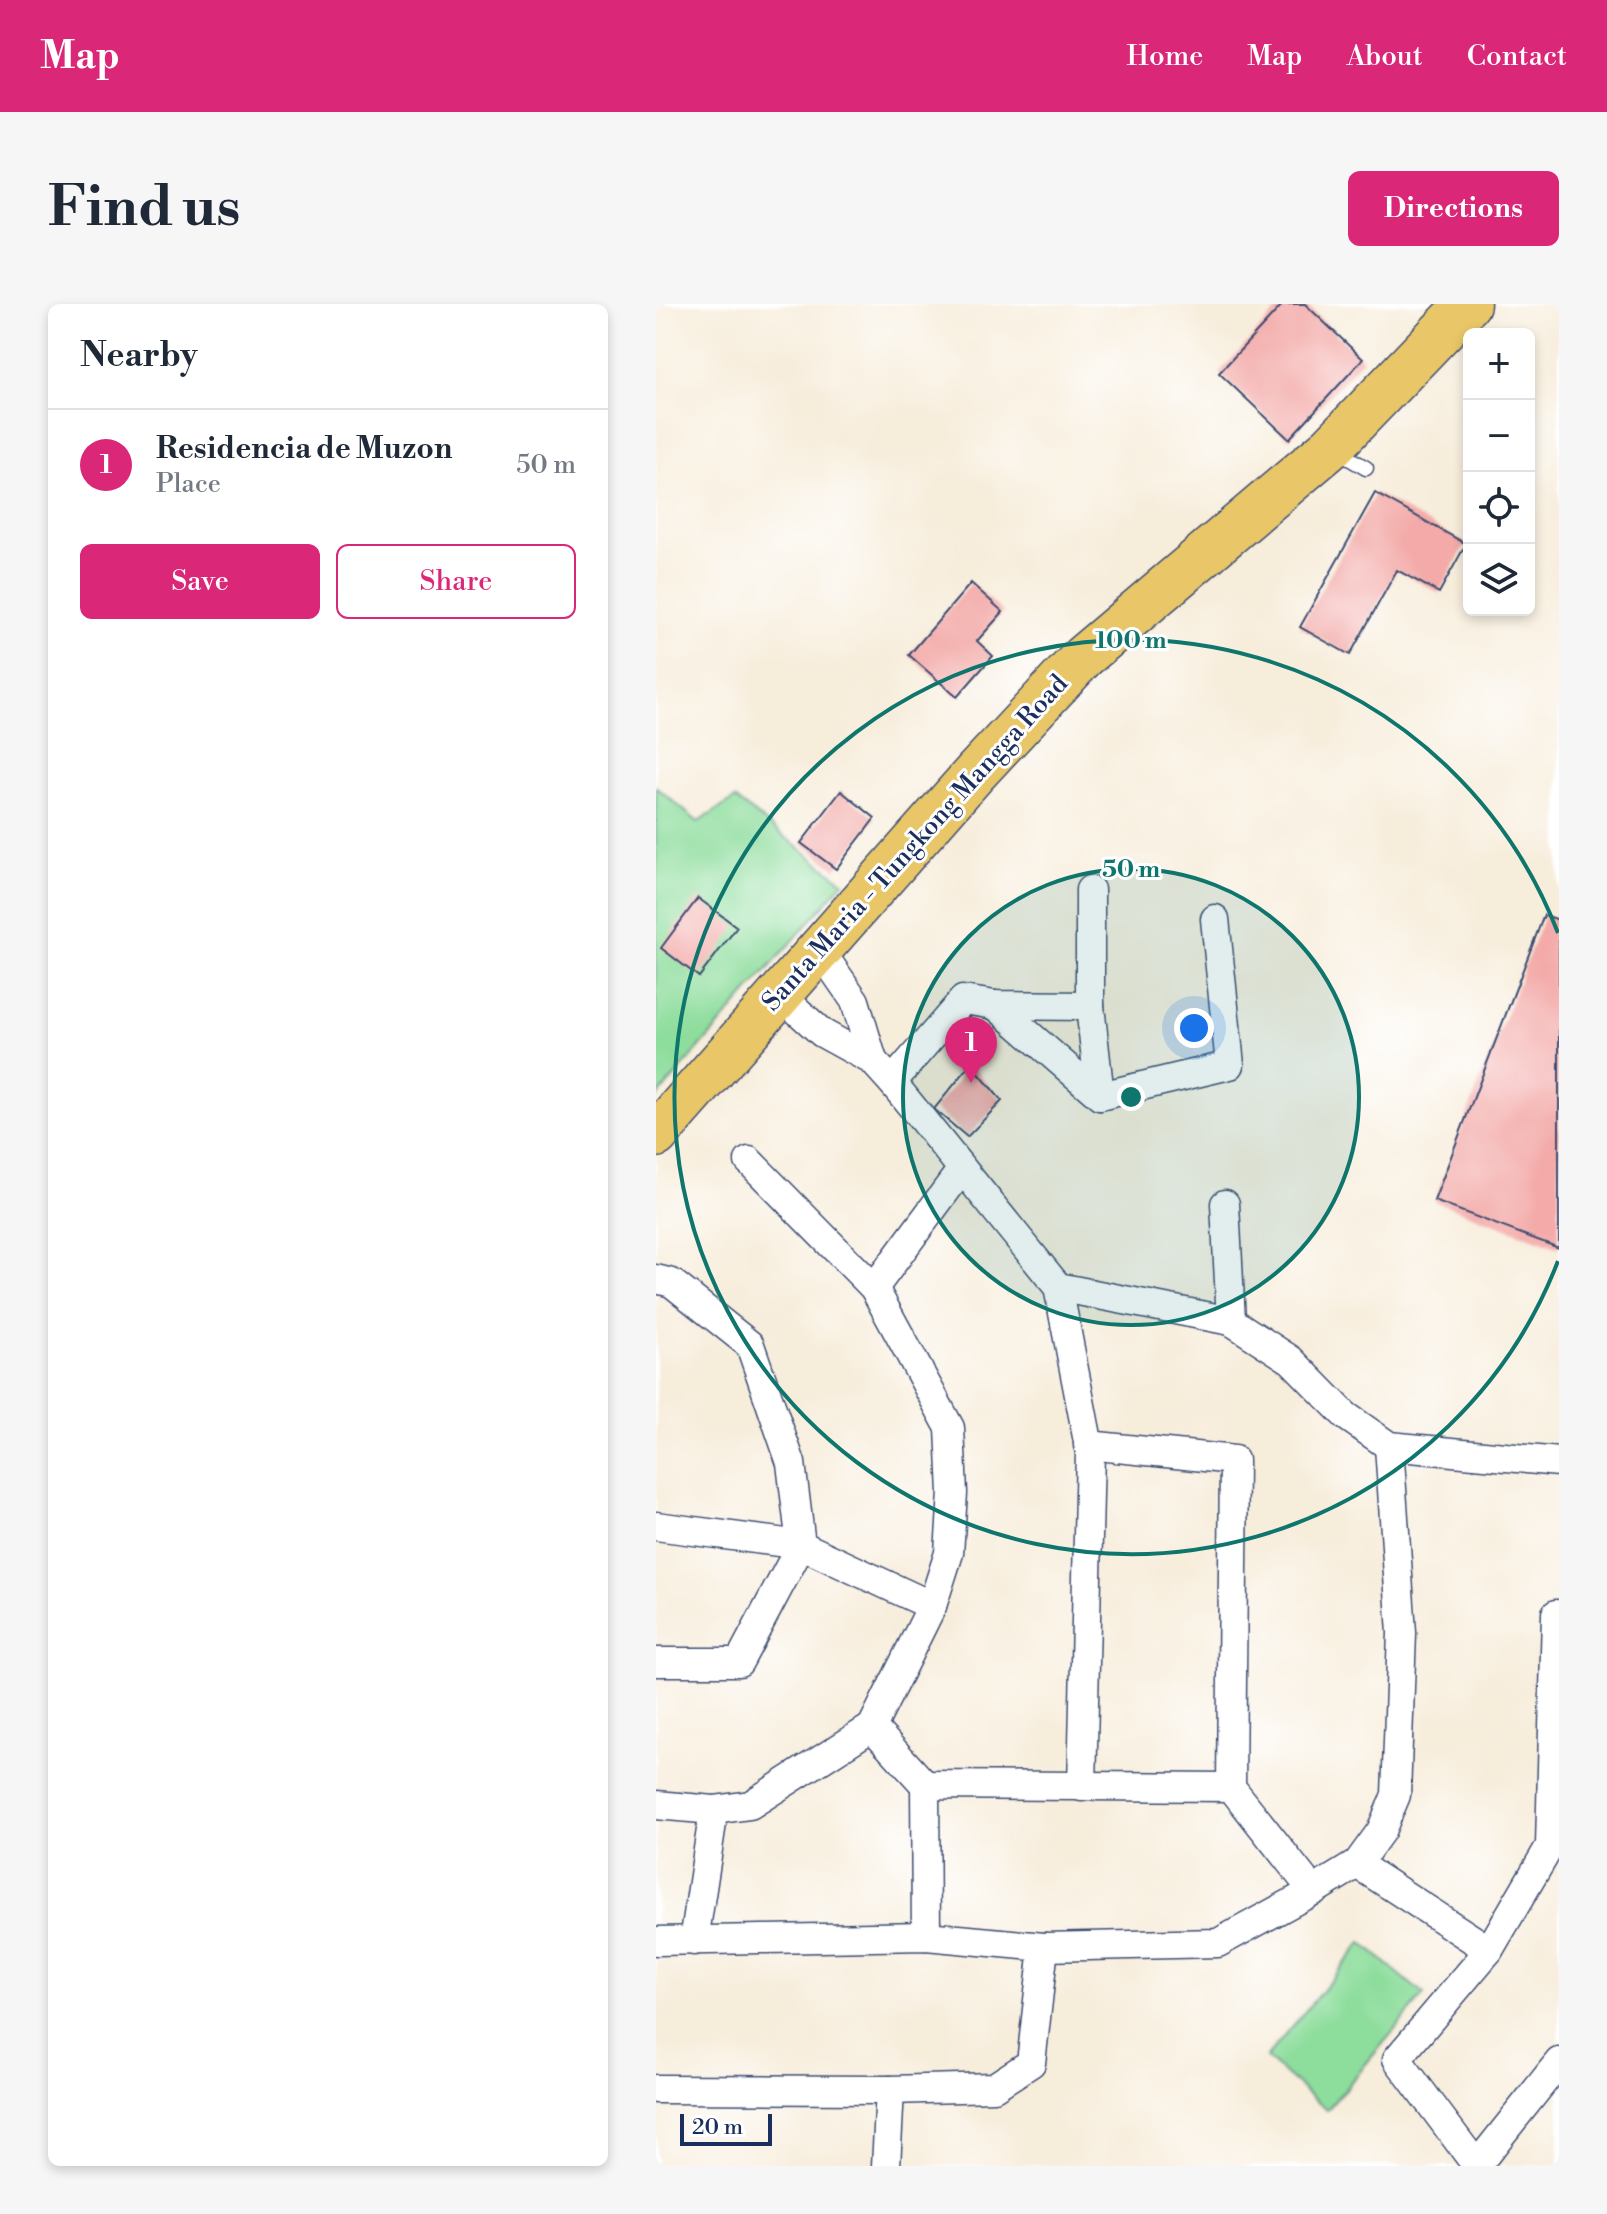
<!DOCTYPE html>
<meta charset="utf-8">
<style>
:root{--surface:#fff;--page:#f6f6f7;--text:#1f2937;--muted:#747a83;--line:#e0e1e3;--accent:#db2777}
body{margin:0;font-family:"Libre Bodoni",serif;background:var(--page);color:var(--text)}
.controls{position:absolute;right:24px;top:24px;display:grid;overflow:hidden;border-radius:12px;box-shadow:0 4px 12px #0003}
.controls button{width:72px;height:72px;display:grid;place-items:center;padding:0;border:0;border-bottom:2px solid var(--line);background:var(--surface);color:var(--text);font:40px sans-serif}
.scale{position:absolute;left:24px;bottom:20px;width:92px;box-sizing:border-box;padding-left:8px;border:4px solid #1b2f5e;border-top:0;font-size:22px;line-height:28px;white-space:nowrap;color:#1b2f5e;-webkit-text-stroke:6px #fff;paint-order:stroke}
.you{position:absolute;left:538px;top:724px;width:28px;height:28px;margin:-20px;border:6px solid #fff;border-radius:50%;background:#1a73e8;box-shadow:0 0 0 12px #1a73e833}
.badge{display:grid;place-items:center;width:52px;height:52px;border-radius:50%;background:var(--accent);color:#fff;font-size:26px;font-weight:700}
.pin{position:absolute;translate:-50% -66px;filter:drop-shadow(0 2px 4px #0008)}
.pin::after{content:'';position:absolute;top:42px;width:28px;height:24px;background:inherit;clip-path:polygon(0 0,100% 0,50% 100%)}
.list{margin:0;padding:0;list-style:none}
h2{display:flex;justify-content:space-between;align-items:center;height:104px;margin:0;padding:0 32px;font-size:34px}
h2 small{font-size:26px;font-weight:400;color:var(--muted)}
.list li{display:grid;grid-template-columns:52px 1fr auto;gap:24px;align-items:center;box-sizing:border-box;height:112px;padding:0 32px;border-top:2px solid var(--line)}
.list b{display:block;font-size:30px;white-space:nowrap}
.list p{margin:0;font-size:26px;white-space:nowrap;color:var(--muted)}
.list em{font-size:26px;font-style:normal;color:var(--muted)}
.actions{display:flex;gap:16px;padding:24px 32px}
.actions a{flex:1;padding:18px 0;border:2px solid var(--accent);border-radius:12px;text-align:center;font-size:28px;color:var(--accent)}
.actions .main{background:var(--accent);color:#fff}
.icon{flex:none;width:44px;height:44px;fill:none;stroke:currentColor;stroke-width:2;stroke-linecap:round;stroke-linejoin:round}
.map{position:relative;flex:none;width:903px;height:1862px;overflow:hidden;border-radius:12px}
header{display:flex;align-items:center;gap:48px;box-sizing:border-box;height:112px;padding:0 40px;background:var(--accent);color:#fff}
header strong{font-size:38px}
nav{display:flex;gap:44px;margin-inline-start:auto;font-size:28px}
.intro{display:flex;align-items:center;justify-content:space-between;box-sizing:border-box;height:192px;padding:0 48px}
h1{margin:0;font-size:56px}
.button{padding:20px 36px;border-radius:12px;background:var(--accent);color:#fff;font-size:28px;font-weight:700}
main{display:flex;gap:48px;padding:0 48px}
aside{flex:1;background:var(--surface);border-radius:12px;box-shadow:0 4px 12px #0003}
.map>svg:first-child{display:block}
.green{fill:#8ddd9c;stroke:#54867d;stroke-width:2}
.building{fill:#f3aaa8}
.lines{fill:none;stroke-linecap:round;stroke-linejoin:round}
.service-casing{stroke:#3c4c71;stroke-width:17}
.minor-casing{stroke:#3c4c71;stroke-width:31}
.primary-casing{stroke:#3c4c71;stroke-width:47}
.service{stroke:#fff;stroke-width:14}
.minor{stroke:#fff;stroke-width:28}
.primary{stroke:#e9c769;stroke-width:44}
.ring{fill:none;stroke:#0f766e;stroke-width:4}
.labels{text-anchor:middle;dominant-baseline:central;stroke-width:6;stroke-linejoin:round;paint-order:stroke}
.street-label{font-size:26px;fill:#1b2f5e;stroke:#fff}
.centre{fill:#0f766e;stroke:#fff;stroke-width:4}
.ring-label{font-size:24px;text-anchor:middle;font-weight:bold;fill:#0f766e;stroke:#fff;stroke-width:6;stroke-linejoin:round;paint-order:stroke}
</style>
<header>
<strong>Map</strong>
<nav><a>Home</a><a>Map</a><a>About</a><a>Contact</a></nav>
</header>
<div class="intro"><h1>Find us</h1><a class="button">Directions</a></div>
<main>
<aside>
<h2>Nearby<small></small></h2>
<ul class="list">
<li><span class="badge">1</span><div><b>Residencia de Muzon</b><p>Place</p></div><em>50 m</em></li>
</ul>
<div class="actions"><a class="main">Save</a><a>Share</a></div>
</aside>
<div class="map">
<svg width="903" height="1862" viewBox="0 0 903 1862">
<rect width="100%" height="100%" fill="#fff"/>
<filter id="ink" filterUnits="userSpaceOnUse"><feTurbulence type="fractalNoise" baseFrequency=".0125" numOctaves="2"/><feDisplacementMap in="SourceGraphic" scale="16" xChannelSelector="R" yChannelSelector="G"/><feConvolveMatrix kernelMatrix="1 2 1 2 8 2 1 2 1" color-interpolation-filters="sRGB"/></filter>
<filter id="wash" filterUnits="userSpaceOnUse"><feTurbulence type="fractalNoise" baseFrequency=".006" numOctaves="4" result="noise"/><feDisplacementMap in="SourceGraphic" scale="32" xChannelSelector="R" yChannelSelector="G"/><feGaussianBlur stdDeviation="1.8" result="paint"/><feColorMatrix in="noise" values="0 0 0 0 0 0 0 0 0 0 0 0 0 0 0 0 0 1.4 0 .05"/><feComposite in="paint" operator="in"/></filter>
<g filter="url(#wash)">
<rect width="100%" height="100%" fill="#f7eddb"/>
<g class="green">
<path d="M 0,483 L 42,518 L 79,495 L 188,578 L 0,794 Z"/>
<path d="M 706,1639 L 768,1691 L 671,1806 L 610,1754 Z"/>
</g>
<g id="blocks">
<g class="building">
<path d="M 627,0 L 649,0 L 707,55 L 633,135 L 563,69 Z"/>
<path d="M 719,189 L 810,240 L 783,289 L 741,266 L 694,351 L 644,323 Z"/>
<path d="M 315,279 L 347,308 L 321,337 L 337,352 L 301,393 L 253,351 Z"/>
<path d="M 185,487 L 219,514 L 180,565 L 145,539 Z"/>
<path d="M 42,594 L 81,623 L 43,673 L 5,644 Z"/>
<path d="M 888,611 L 903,616 L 903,944 L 778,897 Z"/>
<path d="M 315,760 L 346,797 L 311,833 L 278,805 Z"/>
</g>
</g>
</g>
<g filter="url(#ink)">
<use href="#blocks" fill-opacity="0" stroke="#3c4c71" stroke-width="2"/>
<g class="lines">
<defs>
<path id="service" d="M 679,146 L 710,164"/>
<g id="minor">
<path d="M 434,586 L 434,702 L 444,792"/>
<path d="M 163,645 L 199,697 L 217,757"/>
<path d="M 123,690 L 166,729 L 217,757 L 236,778 L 402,983 L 575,1017 L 635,1056 L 690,1112 L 733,1142 L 903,1158"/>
<path d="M 339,701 L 444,792 L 574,761 L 559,615"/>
<path d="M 236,778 L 307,696 L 339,701 L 434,702"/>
<path d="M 569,900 L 575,1017"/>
<path d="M 0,975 L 16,979 L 94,1041 L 135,1159 L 145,1241 L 83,1358 L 0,1358"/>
<path d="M 402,983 L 434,1148 L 426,1483"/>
<path d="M 218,984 L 306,865"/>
<path d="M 432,1141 L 578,1156 L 575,1483"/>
<path d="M 0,1222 L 145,1241 L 276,1302"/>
<path d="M 216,1423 L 269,1481"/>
<path d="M 0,1501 L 58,1506 L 94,1501 L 216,1423 L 276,1302 L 293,1249 L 297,1189 L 294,1124 L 218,984 L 93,857"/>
<path d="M 701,1560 L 833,1646"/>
<path d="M 270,1632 L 269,1481 L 575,1483 L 657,1587"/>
<path d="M 0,1637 L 270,1632 L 388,1643 L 562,1639 L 657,1587 L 701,1560 L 725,1527 L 740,1491 L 746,1329 L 733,1142"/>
<path d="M 38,1637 L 58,1506"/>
<path d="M 0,1785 L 234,1786 L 338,1783 L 375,1759 L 388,1643"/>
<path d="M 821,1861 L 903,1758"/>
<path d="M 230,1862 L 234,1786"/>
<path d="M 821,1862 L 741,1755 L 833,1646 L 894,1542 L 900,1310"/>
</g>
<path id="primary" d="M 0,831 L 319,469 L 427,353 L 675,143 L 812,0"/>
</defs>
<use href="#service" class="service-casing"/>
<use href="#minor" class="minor-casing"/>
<use href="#primary" class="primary-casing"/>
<use href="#service" class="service"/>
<use href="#minor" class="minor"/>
<use href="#primary" class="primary"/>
</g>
</g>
<circle cx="475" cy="793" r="228" fill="#0f766e" fill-opacity=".12"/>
<g class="ring">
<circle cx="475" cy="793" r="228"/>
<path d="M902 957A457 457 0 1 1 902 629"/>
</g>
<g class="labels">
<g class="street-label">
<text transform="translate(259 539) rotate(-48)">Santa Maria - Tungkong Mangga Road</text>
</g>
</g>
<circle cx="475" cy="793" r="12" class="centre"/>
<g class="ring-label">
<text x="475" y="344">100 m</text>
<text x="475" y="573">50 m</text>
</g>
</svg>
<div class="controls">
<button>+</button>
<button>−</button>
<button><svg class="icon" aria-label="locate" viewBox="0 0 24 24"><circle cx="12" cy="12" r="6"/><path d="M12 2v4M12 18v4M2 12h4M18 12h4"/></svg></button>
<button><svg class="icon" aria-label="layers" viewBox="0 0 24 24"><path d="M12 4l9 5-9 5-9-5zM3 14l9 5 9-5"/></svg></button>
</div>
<div class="scale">20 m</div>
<div class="you"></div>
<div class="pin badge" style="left:315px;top:779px">1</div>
</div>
</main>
